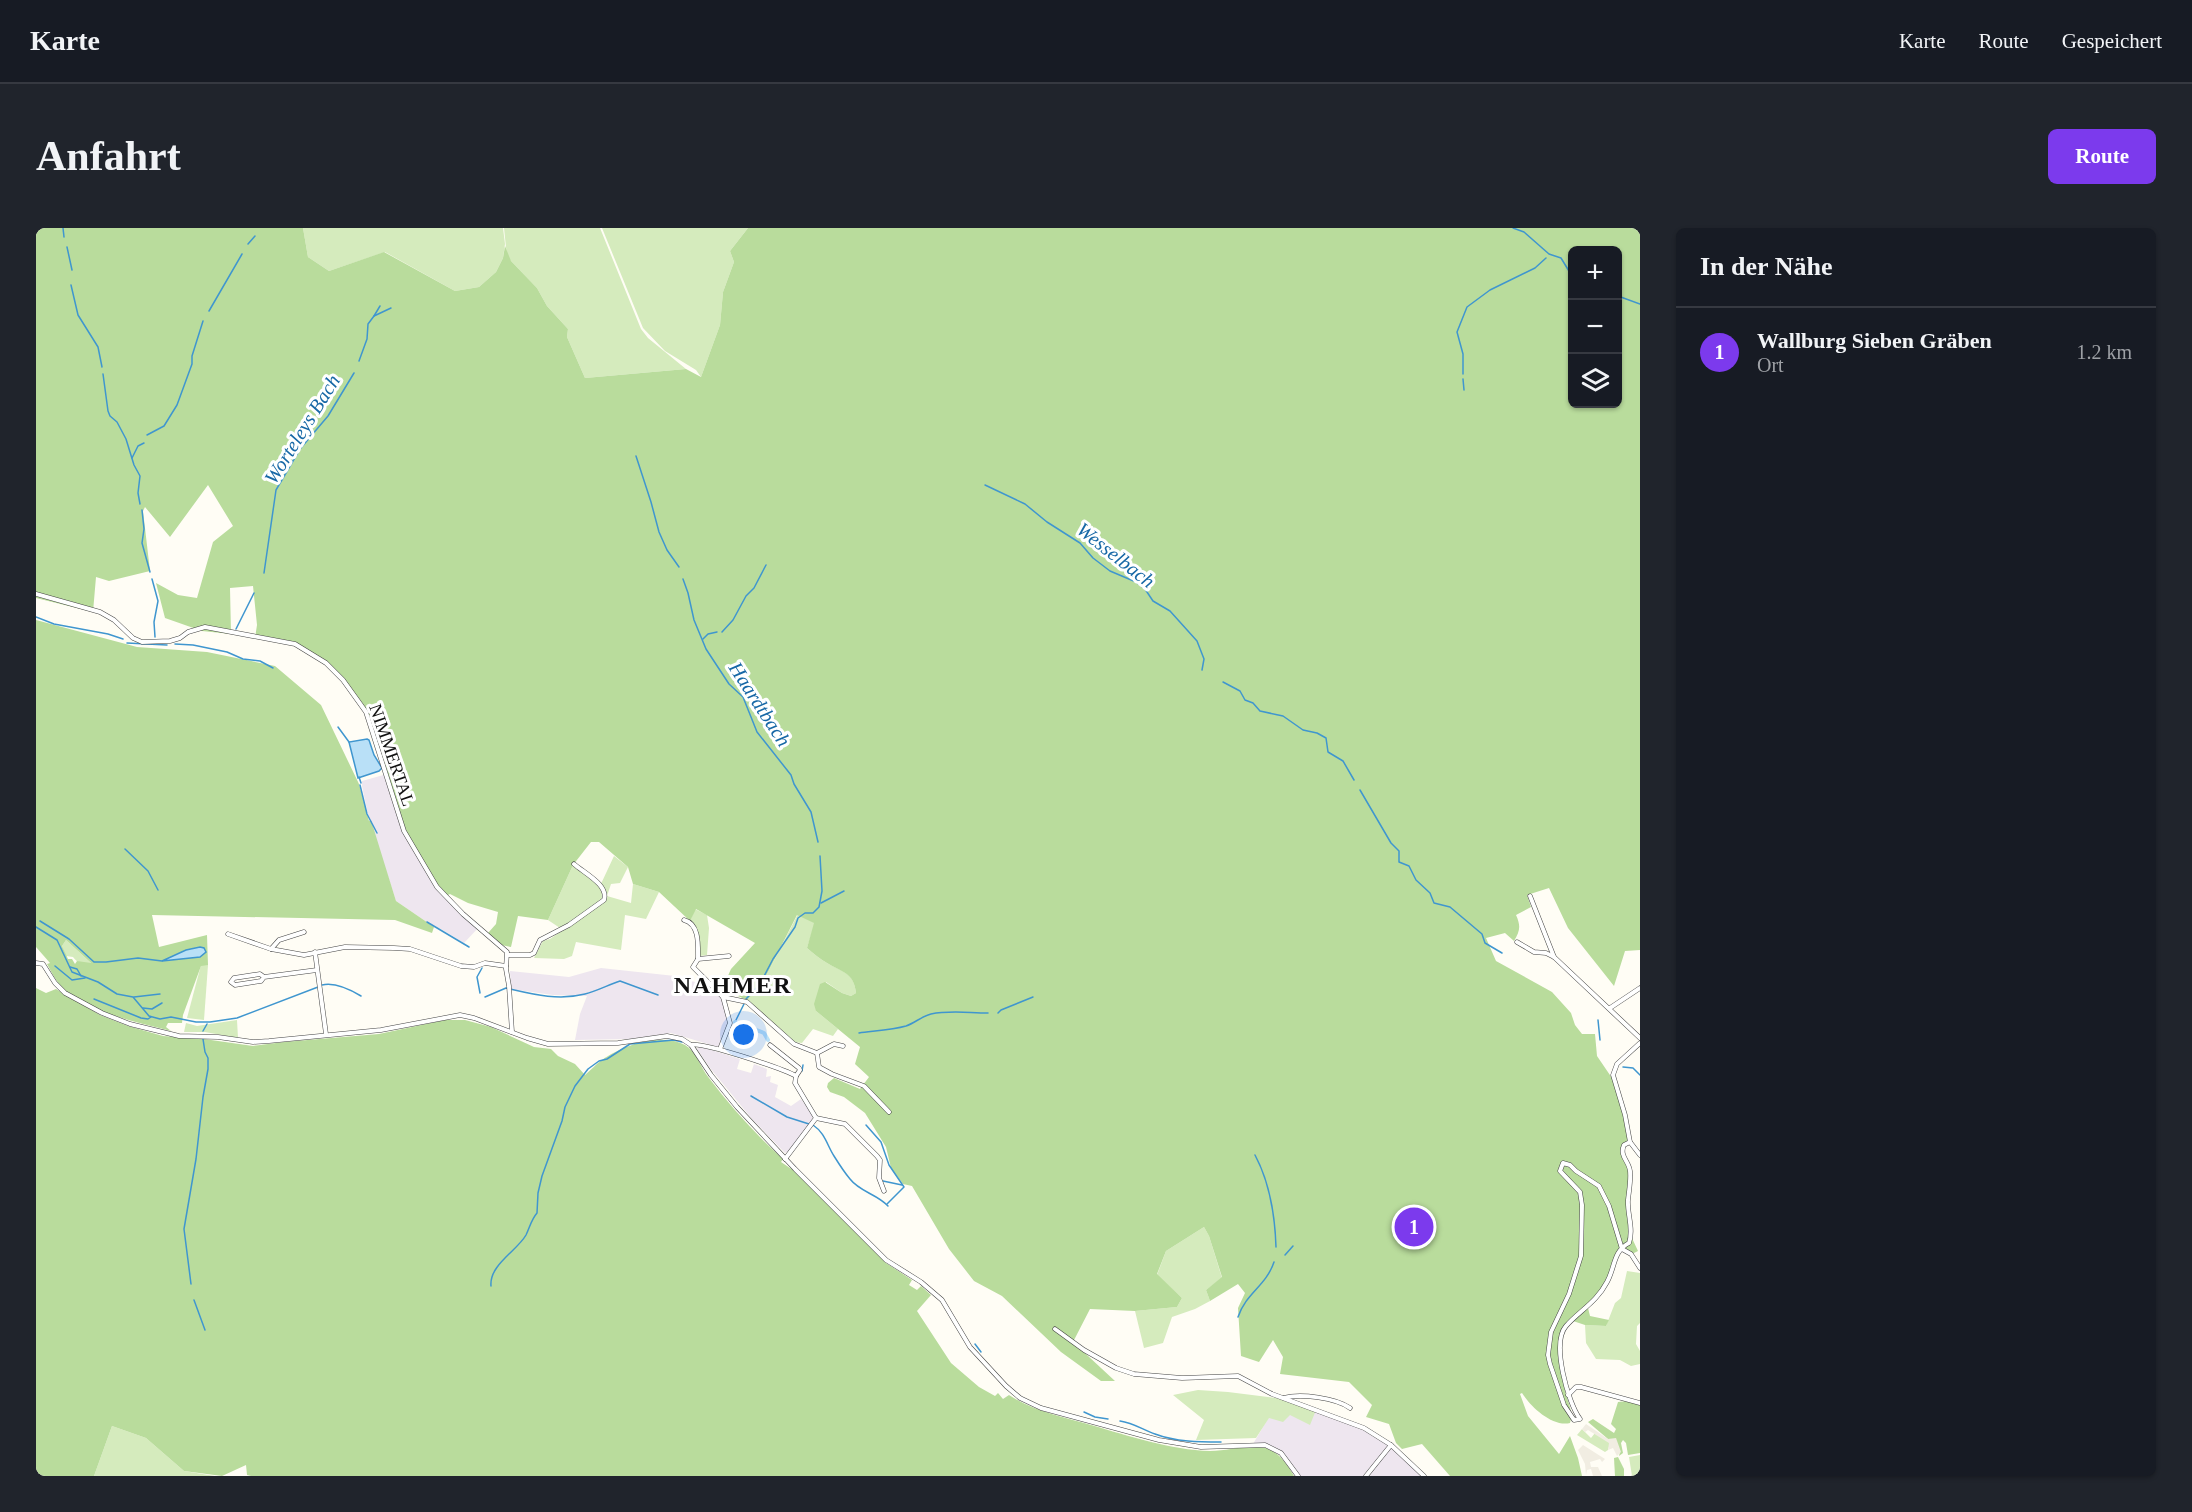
<!DOCTYPE html>
<html lang="de">
<meta charset="utf-8">
<style>
:root{--surface:#171b24;--page:#20242c;--text:#f1f3f6;--muted:#9ea1a6;--line:#363941;--accent:#7c3aed}
body{margin:0;font-family:Georgia,serif;background:var(--page);color:var(--text)}
.controls{position:absolute;right:18px;top:18px;display:grid;overflow:hidden;border-radius:9px;box-shadow:0 2px 4px #0004}
.controls button{width:54px;height:54px;display:grid;place-items:center;padding:0;border:0;border-bottom:2px solid var(--line);background:var(--surface);color:var(--text);font:30px sans-serif}
.you{position:absolute;left:708px;top:807px;width:21px;height:21px;margin:-15px;border:4px solid #fff;border-radius:50%;background:#1a73e8;box-shadow:0 0 0 9px #1a73e833}
.badge{display:grid;place-items:center;width:39px;height:39px;border-radius:50%;background:var(--accent);color:#fff;font-size:20px;font-weight:700}
.pin{position:absolute;translate:-50% -50%;border:3px solid #fff;box-shadow:0 2px 6px #0006}
.list{margin:0;padding:0;list-style:none}
h2{display:flex;justify-content:space-between;align-items:center;height:78px;margin:0;padding:0 24px;font-size:26px}
h2 small{font-size:20px;font-weight:400;color:var(--muted)}
.list li{display:grid;grid-template-columns:39px 1fr auto;gap:18px;align-items:center;box-sizing:border-box;height:90px;padding:0 24px;border-top:2px solid var(--line)}
.list b{display:block;font-size:22px;white-space:nowrap}
.list p{margin:0;font-size:20px;white-space:nowrap;color:var(--muted)}
.list em{font-size:20px;font-style:normal;color:var(--muted)}
.icon{flex:none;width:33px;height:33px;fill:none;stroke:currentColor;stroke-width:2;stroke-linecap:round;stroke-linejoin:round}
.map{position:relative;flex:none;width:1604px;height:1248px;overflow:hidden;border-radius:9px}
header{display:flex;align-items:center;gap:36px;box-sizing:border-box;height:84px;padding:0 30px;background:var(--surface);border-bottom:2px solid var(--line)}
header strong{font-size:28px}
nav{display:flex;gap:33px;margin-inline-start:auto;font-size:21px}
.intro{display:flex;align-items:center;justify-content:space-between;box-sizing:border-box;height:144px;padding:0 36px}
h1{margin:0;font-size:42px}
.button{padding:15px 27px;border-radius:9px;background:var(--accent);color:#fff;font-size:21px;font-weight:700}
main{display:flex;gap:36px;padding:0 36px}
aside{flex:1;background:var(--surface);border-radius:9px;box-shadow:0 2px 4px #0004}
.map>svg:first-child{display:block}
.industrial{fill:#eee6ef}
.green{fill:#d5ebbd}
.forest{fill:#b9dc9c;fill-rule:evenodd}
.plaza{fill:#f1ede2}
.water{fill:#b9e0f7;stroke:#3f96cf;stroke-width:1.5}
.lines{fill:none;stroke-linecap:round;stroke-linejoin:round}
.stream{stroke:#3f96cf;stroke-width:1.5}
.canal{stroke:#b9e0f7;stroke-width:4}
.minor-casing{stroke:#444;stroke-width:5}
.minor{stroke:#fff;stroke-width:4}
.labels{text-anchor:middle;dominant-baseline:central;stroke-width:6;stroke-linejoin:round;paint-order:stroke}
.street-label{font-size:18px;fill:#111;stroke:#fff}
.water-label{font-size:20px;font-style:italic;fill:#1768a6;stroke:#fff}
.district-label{font-size:24px;font-weight:bold;letter-spacing:1.5px;fill:#111;stroke:#fff}
</style>
<header>
<strong>Karte</strong>
<nav><a>Karte</a><a>Route</a><a>Gespeichert</a></nav>
</header>
<div class="intro"><h1>Anfahrt</h1><a class="button">Route</a></div>
<main>
<div class="map">
<svg width="1604" height="1248" viewBox="0 0 1604 1248">
<rect width="100%" height="100%" fill="#fffdf5"/>
<g class="industrial">
<path d="M 351,546 L 368,603 L 404,663 L 443,699 L 428,715 L 405,701 L 398,699 L 360,673 L 332,587 L 326,558 L 326,553 Z"/>
<path d="M 565,740 L 639,748 L 659,754 L 684,768 L 693,792 L 682,819 L 635,805 L 594,811 L 539,812 L 544,786 L 551,768 L 517,767 L 475,761 L 474,743 L 533,749 Z"/>
<path d="M 663,818 L 704,831 L 701,841 L 715,845 L 718,836 L 731,841 L 730,849 L 735,848 L 734,854 L 742,857 L 739,869 L 755,878 L 765,871 L 777,887 L 776,894 L 753,923 L 749,925 L 716,891 L 674,840 L 661,821 Z"/>
<path d="M 1280,1182 L 1320,1197 L 1355,1217 L 1388,1248 L 1262,1248 L 1242,1222 L 1217,1216 L 1233,1189 Z"/>
</g>
<g class="green">
<path d="M 267,0 L 467,0 L 469,16 L 467,30 L 460,44 L 443,59 L 419,63 L 349,24 L 293,43 L 272,29 Z"/>
<path d="M 468,0 L 564,0 L 605,101 L 612,110 L 650,141 L 549,150 L 531,109 L 532,101 L 511,78 L 501,60 L 471,29 Z"/>
<path d="M 566,0 L 712,0 L 694,23 L 698,34 L 687,64 L 684,97 L 665,149 L 660,142 L 629,123 L 607,100 Z"/>
<path d="M 578,628 L 592,639 L 584,655 L 575,656 L 571,668 L 595,675 L 597,656 L 623,664 L 610,691 L 589,687 L 585,722 L 540,714 L 536,728 L 528,731 L 498,730 L 507,713 L 514,711 L 527,702 L 512,692 L 537,637 L 564,658 Z"/>
<path d="M 659,681 L 671,687 L 673,700 L 671,727 L 664,728 C 664,715 663,704 654,693 Z"/>
<path d="M 762,686 L 779,695 L 771,720 C 777,725 784,731 791,735 C 806,744 818,744 820,765 L 815,768 L 806,765 L 790,754 L 780,783 L 802,801 L 797,808 L 777,801 L 766,815 L 758,814 L 711,772 L 725,758 Z"/>
<path d="M 30,712 L 56,736 C 47,735 42,736 37,729 L 30,728 L 26,718 Z"/>
<path d="M 165,737 L 172,737 L 168,792 L 151,790 Z"/>
<path d="M 201,792 L 202,810 L 169,804 L 148,804 L 150,795 L 161,798 Z"/>
<path d="M 1168,999 L 1173,1008 L 1186,1050 L 1170,1062 L 1174,1073 L 1159,1081 L 1136,1089 L 1127,1115 L 1108,1120 L 1099,1083 L 1141,1079 L 1146,1070 L 1121,1047 L 1130,1023 Z"/>
<path d="M 1591,1043 L 1604,1045 L 1604,1095 L 1601,1098 L 1600,1116 L 1604,1123 L 1604,1136 L 1595,1138 L 1584,1132 L 1560,1131 L 1550,1115 L 1549,1097 L 1570,1098 L 1579,1075 L 1585,1070 Z"/>
<path d="M 1162,1162 L 1192,1164 L 1247,1171 L 1280,1182 L 1274,1197 L 1254,1187 L 1247,1194 L 1233,1190 L 1220,1210 L 1160,1212 L 1168,1192 L 1137,1167 Z"/>
<path d="M 76,1198 L 110,1210 L 148,1243 L 179,1248 L 58,1248 Z"/>
<path d="M 1546,1201 L 1555,1210 L 1559,1205 L 1574,1215 L 1572,1222 L 1569,1224 L 1541,1207 Z"/>
<path d="M 1604,1227 L 1604,1248 L 1596,1248 L 1593,1229 Z"/>
</g>
<g class="forest">
<path d="M 0,0 L 267,0 L 272,29 L 293,43 L 348,24 L 419,63 L 443,59 L 460,44 L 467,30 L 469,18 L 475,33 L 501,60 L 511,78 L 532,101 L 531,109 L 549,150 L 650,141 L 665,149 L 684,97 L 687,64 L 698,34 L 694,23 L 712,0 L 1604,0 L 1604,722 L 1589,723 L 1578,758 L 1532,700 L 1513,660 L 1491,667 L 1495,679 L 1480,687 C 1485,698 1484,703 1478,713 L 1469,705 L 1450,710 L 1460,733 L 1516,764 L 1535,785 L 1539,797 L 1546,806 L 1559,806 L 1561,828 L 1578,853 L 1584,868 L 1594,914 L 1586,921 L 1594,940 L 1592,974 L 1595,1008 L 1602,1023 L 1596,1026 L 1585,1021 L 1573,1052 L 1552,1080 L 1554,1088 L 1573,1092 L 1570,1098 L 1549,1097 L 1537,1093 C 1518,1108 1525,1140 1529,1162 C 1531,1173 1538,1183 1534,1195 C 1516,1199 1495,1179 1486,1165 L 1484,1166 L 1492,1188 L 1523,1226 L 1534,1208 L 1542,1230 L 1546,1248 L 1414,1248 L 1386,1216 L 1366,1221 L 1360,1215 L 1353,1196 L 1330,1189 L 1336,1177 L 1313,1154 L 1244,1146 L 1247,1129 L 1237,1112 L 1223,1134 L 1205,1128 L 1202,1080 L 1209,1065 L 1202,1056 L 1174,1073 L 1170,1062 L 1186,1049 L 1173,1008 L 1168,999 L 1130,1023 L 1121,1046 L 1146,1070 L 1141,1079 L 1099,1083 L 1054,1081 L 1037,1114 L 1079,1153 L 1065,1153 L 1025,1124 L 966,1068 L 938,1053 L 913,1021 L 876,958 L 867,956 L 855,940 L 850,919 L 829,885 L 808,869 L 794,864 L 791,859 L 792,855 L 798,850 L 824,861 L 833,849 L 819,836 L 824,819 L 780,783 L 778,776 L 784,756 L 789,754 L 806,765 L 815,768 L 820,765 C 818,744 805,744 791,735 C 784,731 777,725 771,720 L 778,695 L 761,687 L 725,758 L 711,772 L 686,761 L 695,741 L 719,715 L 660,681 L 654,693 L 623,664 L 597,656 L 592,639 L 563,614 L 555,614 L 537,637 L 512,692 L 482,688 L 475,719 L 465,717 L 452,705 L 460,696 L 462,684 L 432,675 L 414,666 L 410,668 L 404,663 L 368,603 L 339,499 L 327,476 L 308,451 L 291,435 L 265,418 L 219,410 L 221,397 L 217,358 L 194,360 L 195,406 L 166,403 L 129,390 L 120,355 L 142,367 L 161,370 L 177,314 L 197,298 L 172,257 L 134,309 L 109,279 L 107,283 L 114,343 L 73,353 L 60,349 L 57,384 L 0,370 ZM 1536,22 L 1582,22 L 1582,176 L 1536,176 Z"/>
<path d="M 0,392 L 101,419 L 171,424 L 239,438 L 285,477 L 323,556 L 333,593 L 335,592 L 360,673 L 398,699 L 396,705 L 359,692 L 116,687 L 123,719 L 171,707 L 172,737 L 165,738 L 147,787 L 146,795 L 132,795 L 130,799 L 135,803 C 99,794 60,786 30,763 C 22,757 16,745 11,736 L 14,735 L 0,719 ZM 30,712 L 55,735 L 41,733 L 39,736 L 36,731 L 32,731 L 26,718 Z"/>
<path d="M 0,760 L 10,765 L 20,761 L 64,787 L 92,798 L 127,808 L 168,811 L 217,818 L 248,814 L 343,806 L 409,792 L 429,792 L 455,799 L 498,819 L 515,821 L 522,828 L 539,836 L 549,847 C 555,842 560,836 566,832 C 586,817 626,804 649,817 C 661,824 664,839 673,850 C 695,879 720,907 747,931 L 745,934 L 757,942 L 850,1035 L 876,1052 L 873,1057 L 881,1062 L 885,1058 L 895,1067 L 881,1083 L 915,1135 L 943,1159 L 959,1168 L 962,1165 L 967,1171 L 973,1167 C 997,1183 1027,1189 1055,1197 C 1093,1208 1135,1222 1174,1223 C 1193,1223 1211,1216 1229,1220 C 1243,1224 1251,1236 1258,1248 L 215,1248 L 211,1247 L 210,1237 L 186,1248 L 148,1243 L 110,1210 L 76,1198 L 58,1248 L 0,1248 Z"/>
<path d="M 1592,1173 L 1604,1173 L 1604,1225 L 1592,1227 L 1590,1215 L 1587,1212 L 1585,1215 L 1587,1225 L 1583,1228 L 1584,1224 L 1572,1211 L 1552,1194 L 1557,1191 L 1578,1205 L 1580,1201 L 1575,1196 L 1582,1174 Z"/>
<path d="M 1582,1229 L 1588,1241 L 1588,1248 L 1579,1248 L 1578,1230 Z"/>
</g>
<g class="plaza">
<path d="M 1550,1196 L 1572,1211 L 1580,1210 L 1585,1224 L 1581,1228 L 1577,1220 L 1572,1222 L 1573,1215 L 1552,1202 L 1549,1204 L 1546,1201 Z"/>
<path d="M 1547,1217 L 1569,1231 L 1566,1234 L 1564,1231 L 1554,1234 L 1555,1239 L 1562,1239 L 1566,1248 L 1557,1248 L 1555,1241 L 1551,1242 L 1550,1247 L 1549,1236 L 1542,1222 Z"/>
</g>
<g class="water">
<path d="M 331,511 L 333,512 L 338,527 L 346,540 L 343,543 L 322,550 L 313,514 Z"/>
<path d="M 164,719 L 168,720 L 170,724 L 164,729 L 126,733 L 150,722 Z"/>
</g>
<g class="lines">
<g class="stream">
<path d="M 27,0 L 28,9"/>
<path d="M 1477,0 L 1488,4 L 1513,26 L 1525,30 L 1536,48"/>
<path d="M 212,16 L 219,8"/>
<path d="M 31,19 L 36,42"/>
<path d="M 35,57 L 42,87 L 62,119 L 66,139"/>
<path d="M 1582,68 L 1604,76"/>
<path d="M 173,83 L 206,26"/>
<path d="M 338,88 L 344,78"/>
<path d="M 323,133 L 331,111 L 332,96 L 338,88 L 355,80"/>
<path d="M 67,146 L 72,183 L 74,188 L 81,194 L 90,211 L 98,237 L 104,248 L 102,265 L 104,276"/>
<path d="M 1427,146 L 1427,126 L 1421,104 L 1431,79 L 1454,62 L 1499,40 L 1510,30"/>
<path d="M 1427,151 L 1428,162"/>
<path d="M 111,207 L 128,198 L 141,177 L 156,136 L 156,128 L 167,93"/>
<path d="M 600,228 L 615,274 L 623,304 L 631,322 L 643,339"/>
<path d="M 96,230 L 102,218 L 108,215"/>
<path d="M 949,257 L 989,276 L 1011,294 L 1044,315 L 1057,330 L 1074,343 L 1100,354 L 1109,361 L 1117,373 L 1134,383 L 1161,413 L 1168,431 L 1166,442"/>
<path d="M 106,282 L 108,301 L 106,315 L 114,344"/>
<path d="M 228,345 L 240,262 L 264,221 L 292,188 L 318,145"/>
<path d="M 116,351 L 122,373 L 118,394 L 119,409"/>
<path d="M 647,351 L 652,365 L 658,392 L 670,421 L 693,456 L 707,469 L 721,504 L 755,547 L 758,556 L 775,584 L 782,614"/>
<path d="M 0,389 L 18,396 L 72,406 L 87,411"/>
<path d="M 200,401 L 218,365"/>
<path d="M 686,404 L 697,392 L 710,368 L 718,360 L 730,337"/>
<path d="M 667,411 L 672,406 L 681,404"/>
<path d="M 91,415 L 131,417"/>
<path d="M 139,416 L 157,417 L 191,424 L 207,431 L 224,433 L 237,440"/>
<path d="M 1187,454 L 1204,463 L 1209,472 L 1217,475 L 1224,483 L 1247,488 L 1267,502 L 1281,505 L 1290,510 L 1292,524 L 1307,533 L 1318,552"/>
<path d="M 302,499 L 313,514"/>
<path d="M 323,549 L 325,555"/>
<path d="M 324,557 L 331,586 L 341,605"/>
<path d="M 1324,562 L 1355,615 L 1363,623 L 1363,634 L 1373,638 L 1380,652 L 1394,665 L 1398,675 L 1414,679 L 1446,706 L 1449,715 L 1466,725"/>
<path d="M 89,621 L 112,643 L 122,662"/>
<path d="M 785,675 L 808,663"/>
<path d="M 4,693 L 33,711 L 58,734 L 70,734 L 102,730 L 126,733"/>
<path d="M 391,694 L 433,719"/>
<path d="M 0,699 L 21,712 L 36,744 L 62,754 L 81,766 L 97,769 L 113,788 L 124,791 L 135,789 L 160,794 L 174,794 L 201,790 L 282,759"/>
<path d="M 19,738 L 36,752 L 49,750"/>
<path d="M 34,739 L 41,741 L 45,748"/>
<path d="M 286,757 C 298,754 315,762 325,768"/>
<path d="M 444,765 L 441,749 L 446,740"/>
<path d="M 98,769 L 124,766"/>
<path d="M 449,769 L 470,760 C 496,766 522,773 549,766 C 561,763 572,757 584,753 L 622,767"/>
<path d="M 58,771 L 105,790 L 112,791 L 115,789"/>
<path d="M 710,771 L 724,756 L 737,731 L 759,699 L 762,690 L 769,685 L 777,685 L 783,679 L 786,663 L 784,628"/>
<path d="M 107,780 L 116,781 L 126,775"/>
<path d="M 962,785 L 965,782 L 997,769"/>
<path d="M 700,792 L 708,776"/>
<path d="M 1562,792 L 1564,812"/>
<path d="M 167,803 L 171,796"/>
<path d="M 823,805 C 837,803 856,802 870,798 C 879,795 886,788 895,786 C 914,782 933,785 952,785"/>
<path d="M 1587,839 L 1597,840 L 1604,847"/>
<path d="M 766,843 L 767,837"/>
<path d="M 715,868 L 751,889 L 773,896"/>
<path d="M 777,897 C 789,905 791,917 798,928 C 803,936 808,944 814,951 C 824,964 841,966 852,978"/>
<path d="M 830,897 L 845,914 L 853,937 L 868,959 L 851,976"/>
<path d="M 1219,927 C 1234,955 1239,988 1240,1019"/>
<path d="M 847,953 L 866,957"/>
<path d="M 1249,1027 L 1257,1018"/>
<path d="M 155,1056 L 148,1001 L 160,931 L 167,869 L 172,841 L 172,830 L 169,824 L 167,811"/>
<path d="M 455,1058 C 453,1037 481,1023 490,1007 C 494,999 495,992 501,985 L 502,965 L 506,948 L 526,893 L 529,879 L 539,858 L 552,841 L 563,833 L 571,831 L 594,816 L 638,812 L 646,814"/>
<path d="M 158,1072 L 169,1102"/>
<path d="M 1202,1089 C 1210,1065 1230,1058 1238,1034"/>
<path d="M 939,1116 L 945,1124"/>
<path d="M 1048,1184 L 1059,1189 L 1072,1191"/>
<path d="M 1084,1193 C 1098,1195 1107,1202 1119,1206 C 1140,1214 1164,1214 1185,1214"/>
</g>
<path class="canal" d="M 699,794 L 728,805 L 732,812"/>
<defs>
<g id="minor">
<path d="M 0,366 L 64,384 L 78,392 L 97,410 L 106,414 L 134,413 L 144,410 L 152,404 L 169,399 L 259,416 L 290,435 L 307,452 L 330,484 L 368,603 L 401,659 L 427,686 L 471,724 L 470,741 L 473,758 L 476,804"/>
<path d="M 1494,668 L 1518,729"/>
<path d="M 648,692 C 664,696 662,718 662,731"/>
<path d="M 192,706 L 235,721 L 268,727 L 309,719 L 358,720 L 374,721 L 425,738 L 438,739 L 449,735 L 470,738"/>
<path d="M 1481,714 L 1498,724 L 1510,725 L 1518,729 L 1604,810"/>
<path d="M 235,721 L 243,712 L 268,704"/>
<path d="M 279,724 L 290,806"/>
<path d="M 472,727 L 494,727 L 498,725 L 504,712 L 533,697 L 568,672 C 573,657 548,645 538,636"/>
<path d="M 0,735 L 7,736 L 19,755 L 29,765 L 66,785 L 94,796 L 143,808 L 182,809 L 217,814 L 233,813 L 345,802 L 424,787 L 438,790 L 491,810 L 512,816 L 582,815 L 631,808 L 646,811 L 655,817 L 675,847 L 701,879 L 759,941 L 850,1032 L 885,1054 L 906,1072 L 934,1119 L 970,1158 L 984,1170 L 1005,1180 L 1123,1212 L 1165,1219 L 1229,1217 L 1245,1225 L 1262,1248"/>
<path d="M 228,749 L 225,753 L 199,757 L 195,754 L 198,750 L 224,746 L 228,749 L 281,742"/>
<path d="M 687,769 L 711,774 L 758,816 L 781,825 L 783,839 L 796,846 L 828,858 L 853,884"/>
<path d="M 1574,780 L 1604,760"/>
<path d="M 1604,815 L 1581,836 L 1577,847 L 1589,887 L 1594,914 L 1604,927"/>
<path d="M 655,817 C 665,813 748,841 760,848 L 759,855 L 780,890 L 749,931"/>
<path d="M 734,817 L 763,840 L 764,842 L 760,848"/>
<path d="M 684,821 L 694,795 L 687,769 L 657,739 L 662,731 L 693,728"/>
<path d="M 781,825 L 798,816 L 807,818"/>
<path d="M 780,890 L 809,896 L 841,928 L 844,932 L 843,950 L 848,963"/>
<path d="M 1586,1021 L 1573,978 L 1563,958 L 1540,943 L 1534,937 L 1527,935 L 1524,943 L 1544,964 L 1546,977 L 1545,1028 L 1533,1066 L 1515,1104 L 1512,1127 L 1514,1136 L 1528,1177 L 1538,1192 L 1544,1191 C 1532,1175 1515,1115 1530,1098 C 1544,1082 1560,1075 1571,1054 C 1579,1040 1577,1023 1593,1015 C 1598,1001 1591,986 1592,972 C 1593,962 1595,953 1594,943 C 1593,933 1583,928 1588,917 L 1594,914"/>
<path d="M 1586,1021 L 1595,1026 L 1604,1040"/>
<path d="M 1019,1101 L 1048,1122 L 1080,1140 L 1098,1146 L 1146,1150 L 1202,1148 L 1236,1166 L 1328,1200 L 1355,1217 L 1388,1248"/>
<path d="M 1532,1167 L 1540,1159 L 1545,1159 L 1604,1175"/>
<path d="M 1248,1170 C 1264,1165 1300,1170 1314,1180"/>
<path d="M 1330,1248 L 1355,1217"/>
</g>
</defs>
<use href="#minor" class="minor-casing"/>
<use href="#minor" class="minor"/>
</g>
<g class="labels">
<g class="street-label">
<text transform="translate(356 527) rotate(71)">NIMMERTAL</text>
</g>
<g class="water-label">
<text transform="translate(266 201) rotate(-58)">Worteleys Bach</text>
<text transform="translate(1080 327) rotate(38)">Wesselbach</text>
<text transform="translate(724 476) rotate(57)">Haardtbach</text>
</g>
<g class="district-label">
<text x="697" y="757">NAHMER</text>
</g>
</g>
</svg>
<div class="controls">
<button>+</button>
<button>−</button>
<button><svg class="icon" aria-label="layers" viewBox="0 0 24 24"><path d="M12 4l9 5-9 5-9-5zM3 14l9 5 9-5"/></svg></button>
</div>
<div class="you"></div>
<div class="pin badge" style="left:1378px;top:999px">1</div>
</div>
<aside>
<h2>In der Nähe<small></small></h2>
<ul class="list">
<li><span class="badge">1</span><div><b>Wallburg Sieben Gräben</b><p>Ort</p></div><em>1.2 km</em></li>
</ul>
</aside>
</main>
